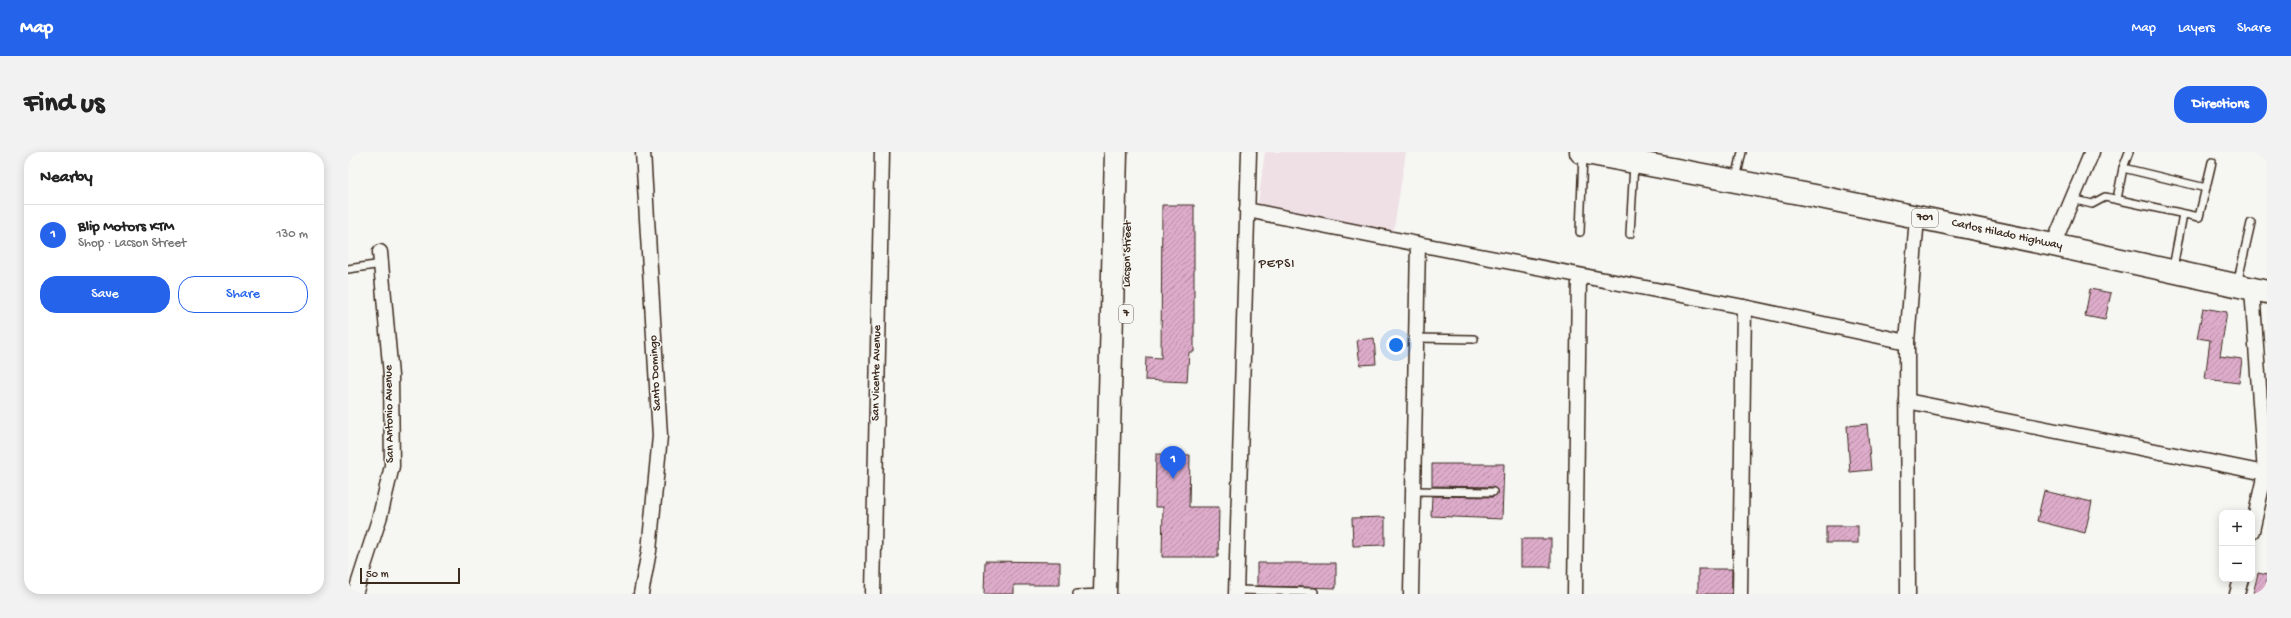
<!DOCTYPE html>
<meta charset="utf-8">
<style>
:root{--surface:#fff;--page:#f2f2f2;--text:#222;--muted:#767676;--line:#e0e0e0;--accent:#2563eb}
body{margin:0;font-family:"Gochi Hand",sans-serif;background:var(--page);color:var(--text)}
.controls{position:absolute;right:12px;bottom:12px;display:grid;overflow:hidden;border-radius:8px;box-shadow:0 2px 10px #0003}
.controls button{width:36px;height:36px;display:grid;place-items:center;padding:0;border:0;border-bottom:1px solid var(--line);background:var(--surface);color:var(--text);font:20px sans-serif}
.scale{position:absolute;left:12px;bottom:10px;width:100px;box-sizing:border-box;padding-left:4px;border:2px solid #3b2a1e;border-top:0;font-size:11px;line-height:14px;white-space:nowrap;color:#3b2a1e;-webkit-text-stroke:3px #f6f6f2;paint-order:stroke}
.you{position:absolute;left:1048px;top:193px;width:14px;height:14px;margin:-10px;border:3px solid #fff;border-radius:50%;background:#1a73e8;box-shadow:0 0 0 6px #1a73e833}
.badge{display:grid;place-items:center;width:26px;height:26px;border-radius:50%;background:var(--accent);color:#fff;font-size:13px;font-weight:700}
.pin{position:absolute;translate:-50% -33px;filter:drop-shadow(0 1px 2px #0008)}
.pin::after{content:'';position:absolute;top:21px;width:14px;height:12px;background:inherit;clip-path:polygon(0 0,100% 0,50% 100%)}
.list{margin:0;padding:0;list-style:none}
h2{display:flex;justify-content:space-between;align-items:center;height:52px;margin:0;padding:0 16px;font-size:17px}
h2 small{font-size:13px;font-weight:400;color:var(--muted)}
.list li{display:grid;grid-template-columns:26px 1fr auto;gap:12px;align-items:center;box-sizing:border-box;height:60px;padding:0 16px;border-top:1px solid var(--line)}
.list b{display:block;font-size:15px;white-space:nowrap}
.list p{margin:0;font-size:13px;white-space:nowrap;color:var(--muted)}
.list em{font-size:13px;font-style:normal;color:var(--muted)}
.actions{display:flex;gap:8px;padding:12px 16px}
.actions a{flex:1;padding:9px 0;border:1px solid var(--accent);border-radius:16px;text-align:center;font-size:14px;color:var(--accent)}
.actions .main{background:var(--accent);color:#fff}
.map{position:relative;flex:none;width:1919px;height:442px;overflow:hidden;border-radius:16px}
header{display:flex;align-items:center;gap:24px;box-sizing:border-box;height:56px;padding:0 20px;background:var(--accent);color:#fff}
header strong{font-size:19px}
nav{display:flex;gap:22px;margin-inline-start:auto;font-size:14px}
.intro{display:flex;align-items:center;justify-content:space-between;box-sizing:border-box;height:96px;padding:0 24px}
h1{margin:0;font-size:28px}
.button{padding:10px 18px;border-radius:16px;background:var(--accent);color:#fff;font-size:14px;font-weight:700}
main{display:flex;gap:24px;padding:0 24px}
aside{flex:1;background:var(--surface);border-radius:16px;box-shadow:0 2px 10px #0003}
.map>svg:first-child{display:block}
.built{fill:#efe0e6}
.building{fill:url(#building-hatch);stroke:#3b2a1e}
.lines{fill:none;stroke-linecap:round;stroke-linejoin:round}
.service-casing{stroke:#3b2a1e;stroke-width:10}
.minor-casing{stroke:#3b2a1e;stroke-width:17}
.primary-casing{stroke:#3b2a1e;stroke-width:25}
.service{stroke:#f6f6f2;stroke-width:7}
.minor{stroke:#f6f6f2;stroke-width:14}
.primary{stroke:#f6f6f2;stroke-width:22}
.labels{text-anchor:middle;dominant-baseline:central;stroke-width:3;stroke-linejoin:round;paint-order:stroke}
.shield{fill:#f6f6f2;stroke:#73675e;stroke-width:1}
.shield-label{font-size:11px;font-weight:bold;fill:#3b2a1e}
.street-label{font-size:12px;fill:#3b2a1e;stroke:#f6f6f2}
.neighbourhood-label{font-size:13px;letter-spacing:1px;fill:#3b2a1e;stroke:#f6f6f2}
</style>
<header>
<strong>Map</strong>
<nav><a>Map</a><a>Layers</a><a>Share</a></nav>
</header>
<div class="intro"><h1>Find us</h1><a class="button">Directions</a></div>
<main>
<aside>
<h2>Nearby<small></small></h2>
<ul class="list">
<li><span class="badge">1</span><div><b>Blip Motors KTM</b><p>Shop · Lacson Street</p></div><em>130 m</em></li>
</ul>
<div class="actions"><a class="main">Save</a><a>Share</a></div>
</aside>
<div class="map">
<svg width="1919" height="442" viewBox="0 0 1919 442">
<defs>
<pattern id="building-hatch" width="6" height="6" patternUnits="userSpaceOnUse"><rect width="6" height="6" fill="#deaccb"/><path d="M-1 1l2-2M0 6l6-6M5 7l2-2" fill="none" stroke="#b58ca4"/></pattern>
</defs>
<rect width="100%" height="100%" fill="#f6f6f2"/>
<filter id="ink" filterUnits="userSpaceOnUse"><feTurbulence type="fractalNoise" baseFrequency=".025" numOctaves="2"/><feDisplacementMap in="SourceGraphic" scale="8" xChannelSelector="R" yChannelSelector="G"/><feConvolveMatrix kernelMatrix="1 2 1 2 8 2 1 2 1" color-interpolation-filters="sRGB"/></filter>
<g filter="url(#ink)">
<path class="built" d="M 917,0 L 1058,0 L 1045,82 L 910,52 Z"/>
<g class="building">
<path d="M 814,53 L 846,53 L 846,200 L 841,200 L 839,230 L 797,228 L 798,205 L 813,206 Z"/>
<path d="M 1742,137 L 1763,141 L 1757,168 L 1737,164 Z"/>
<path d="M 1855,156 L 1879,160 L 1872,204 L 1894,207 L 1891,231 L 1857,227 L 1862,188 L 1849,186 Z"/>
<path d="M 1026,186 L 1028,212 L 1012,213 L 1009,188 Z"/>
<path d="M 1519,272 L 1523,318 L 1502,320 L 1499,274 Z"/>
<path d="M 808,302 L 842,303 L 841,355 L 871,355 L 870,405 L 814,405 L 815,355 L 807,355 Z"/>
<path d="M 1084,312 L 1156,312 L 1154,367 L 1083,364 L 1084,344 L 1145,345 L 1150,340 L 1145,335 L 1084,334 Z"/>
<path d="M 1696,339 L 1744,350 L 1737,381 L 1689,369 Z"/>
<path d="M 1037,365 L 1037,393 L 1005,394 L 1004,366 Z"/>
<rect x="1478" y="374" width="32" height="17"/>
<rect x="1173" y="387" width="30" height="28"/>
<path d="M 637,409 L 712,410 L 712,433 L 666,433 L 666,442 L 636,442 Z"/>
<path d="M 909,411 L 988,411 L 988,436 L 909,434 Z"/>
<rect x="1350" y="417" width="34" height="25"/>
<path d="M 1910,421 L 1919,423 L 1919,442 L 1905,442 Z"/>
</g>
<g class="lines">
<defs>
<g id="service">
<path d="M 1775,16 L 1858,36"/>
<path d="M 1388,27 L 1394,0"/>
<path d="M 1724,47 L 1744,52 L 1757,45 L 1851,65 L 1864,10"/>
<path d="M 1769,47 L 1775,16 L 1781,0"/>
<path d="M 1232,80 L 1235,3"/>
<path d="M 1282,82 L 1286,12"/>
<path d="M 1825,116 L 1835,62"/>
<path d="M 0,117 L 34,112"/>
<path d="M 1889,132 L 1903,71"/>
<path d="M 1068,186 L 1126,187"/>
<path d="M 1065,339 L 1145,340"/>
<path d="M 888,438 L 966,440"/>
<path d="M 729,442 L 755,441"/>
</g>
<g id="minor">
<path d="M 899,58 L 1070,92"/>
<path d="M 1705,93 L 1744,0"/>
<path d="M 1559,249 L 1917,321"/>
<path d="M 1904,379 L 1917,321 L 1904,137"/>
<path d="M 7,442 L 32,364 L 44,314 L 43,224 L 32,100"/>
<path d="M 293,442 L 301,399 L 312,284 L 295,0"/>
<path d="M 525,442 L 534,0"/>
<path d="M 888,442 L 901,0"/>
<path d="M 1063,442 L 1070,92 L 1396,155 L 1559,190"/>
<path d="M 1227,442 L 1231,124"/>
<path d="M 1392,442 L 1396,155"/>
<path d="M 1560,442 L 1559,190 L 1569,65"/>
<path d="M 1889,442 L 1893,427"/>
</g>
<g id="primary">
<path d="M 1233,0 L 1467,44 L 1705,93 L 1919,140"/>
<path d="M 757,442 L 768,0"/>
</g>
</defs>
<use href="#service" class="service-casing"/>
<use href="#minor" class="minor-casing"/>
<use href="#primary" class="primary-casing"/>
<use href="#service" class="service"/>
<use href="#minor" class="minor"/>
<use href="#primary" class="primary"/>
</g>
</g>
<g class="labels">
<g class="shield">
<rect x="1564" y="57" width="26" height="18" rx="3"/>
<rect x="771" y="153" width="14" height="18" rx="3"/>
</g>
<g class="shield-label">
<text x="1577" y="66">701</text>
<text x="778" y="162">7</text>
</g>
<g class="street-label">
<text transform="translate(1659 83) rotate(12)">Carlos Hilado Highway</text>
<text transform="translate(780 102) rotate(-89)">Lacson Street</text>
<text transform="translate(308 221) rotate(-93)">Santo Domingo</text>
<text transform="translate(529 221) rotate(-89)">San Vicente Avenue</text>
<text transform="translate(42 262) rotate(-91)">San Antonio Avenue</text>
</g>
<g class="neighbourhood-label">
<text x="929" y="112">PEPSI</text>
</g>
</g>
</svg>
<div class="controls">
<button>+</button>
<button>−</button>
</div>
<div class="scale">50 m</div>
<div class="you"></div>
<div class="pin badge" style="left:825px;top:327px">1</div>
</div>
</main>
